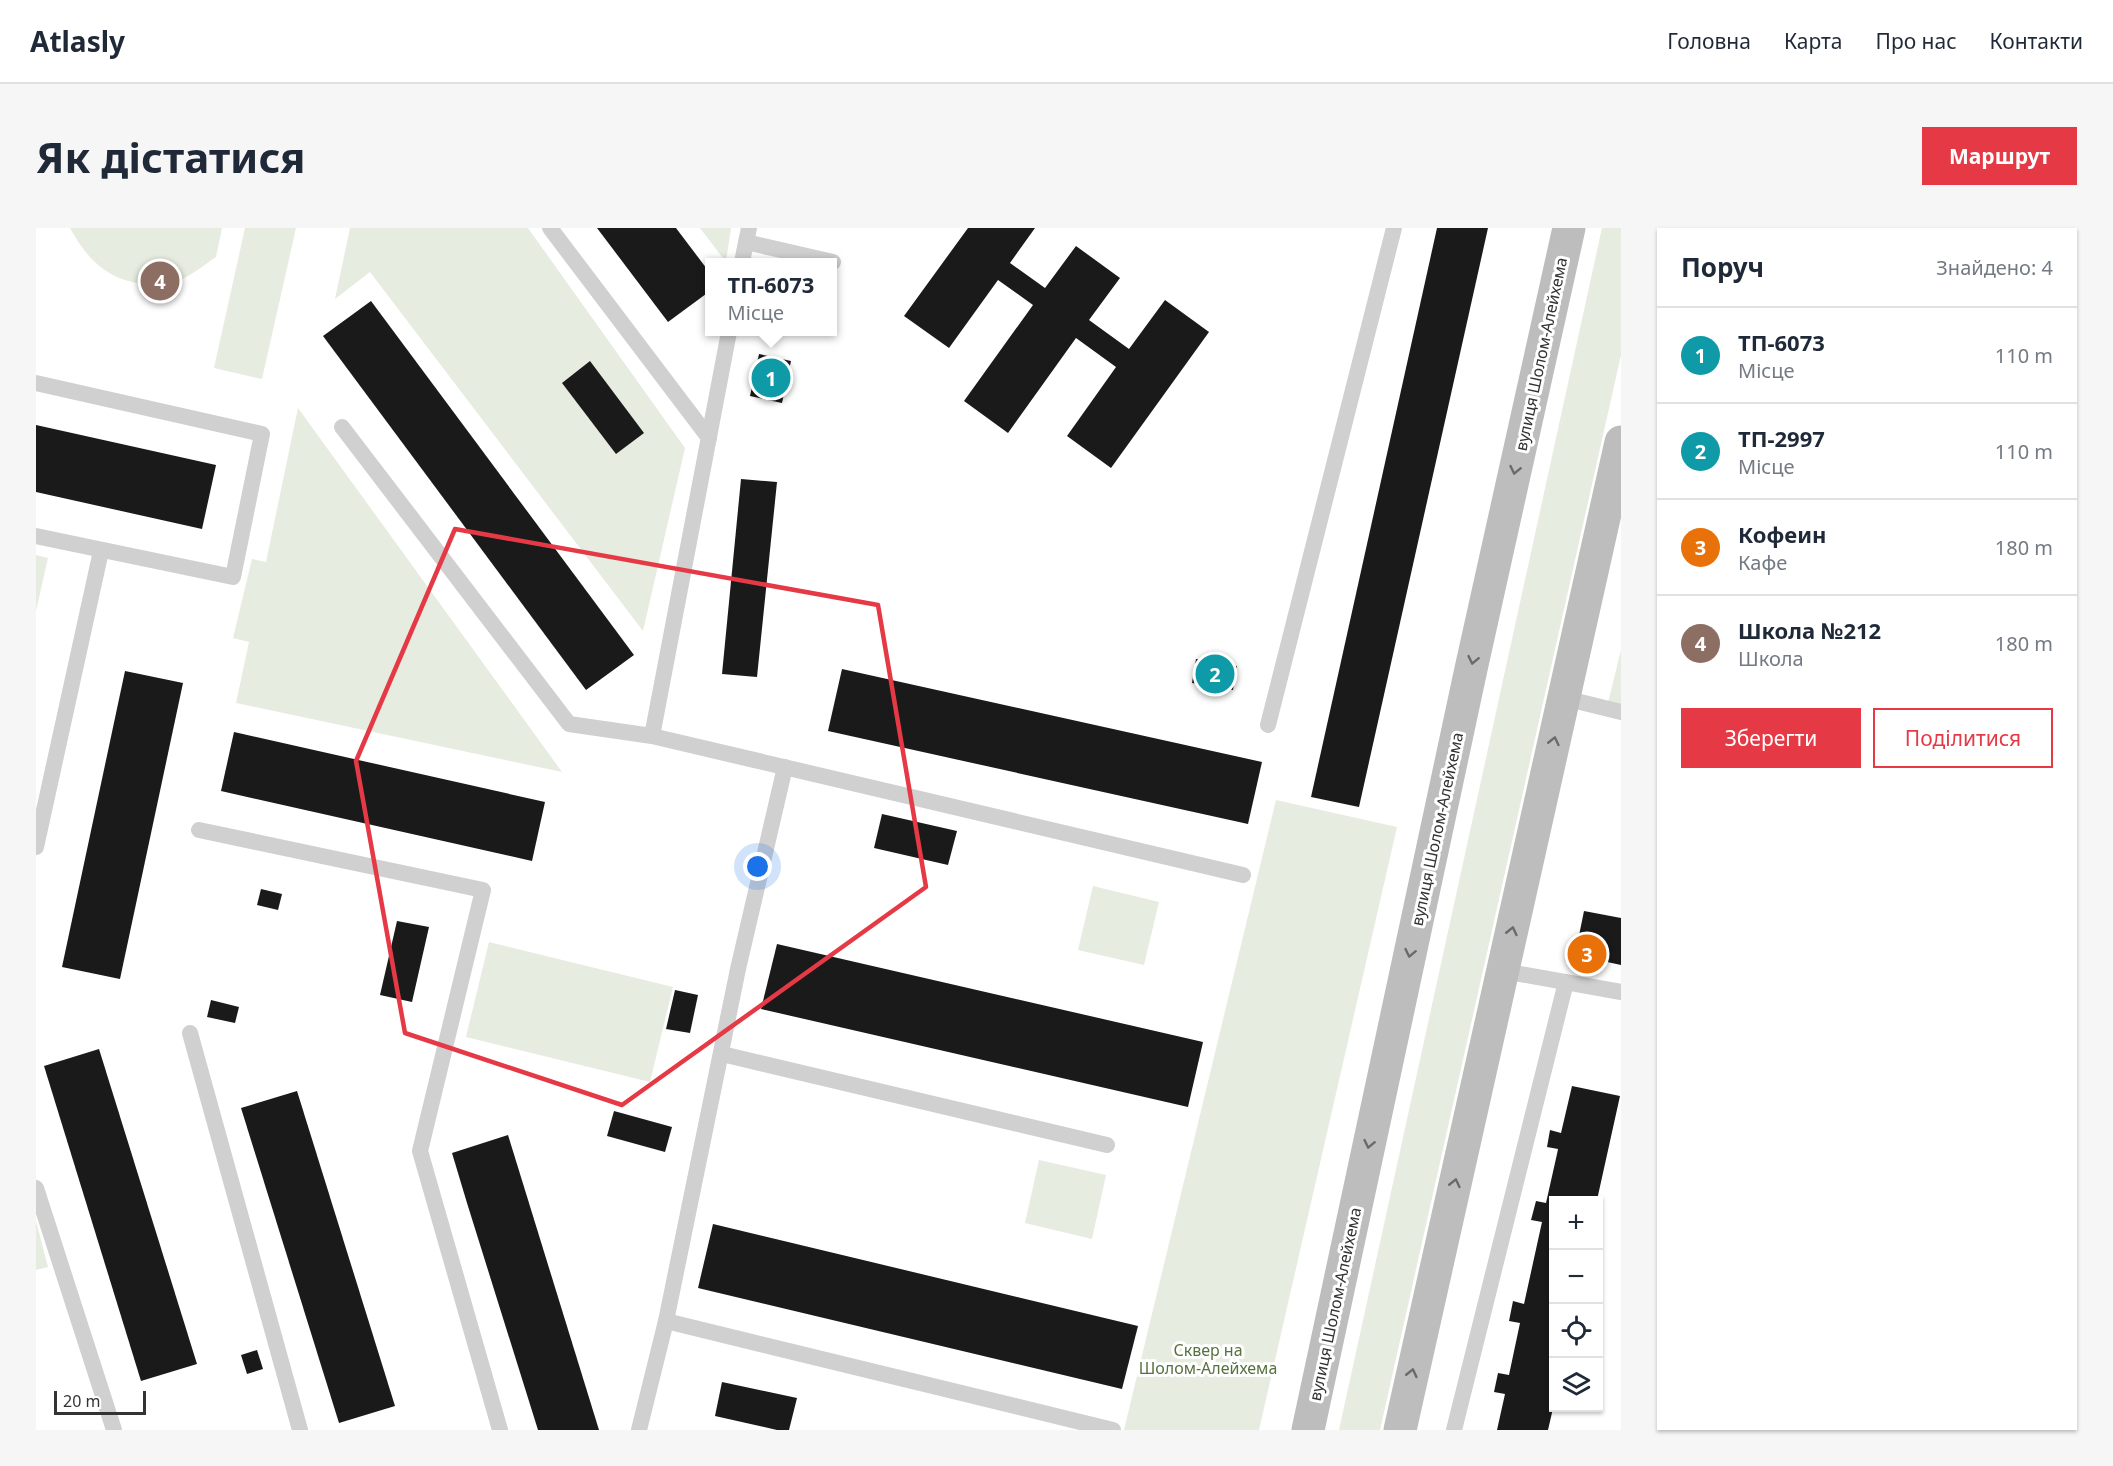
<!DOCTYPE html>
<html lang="uk">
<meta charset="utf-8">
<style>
:root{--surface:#fff;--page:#f6f6f7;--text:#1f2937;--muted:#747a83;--line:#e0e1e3;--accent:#e63946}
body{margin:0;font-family:"Noto Sans",sans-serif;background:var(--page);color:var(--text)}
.controls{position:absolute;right:18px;bottom:18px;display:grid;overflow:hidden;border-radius:0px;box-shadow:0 2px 4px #0004}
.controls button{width:54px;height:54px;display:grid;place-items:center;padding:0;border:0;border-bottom:2px solid var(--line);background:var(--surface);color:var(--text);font:30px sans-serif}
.scale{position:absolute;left:18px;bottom:15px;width:92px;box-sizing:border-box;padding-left:6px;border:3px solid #333;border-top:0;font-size:16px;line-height:21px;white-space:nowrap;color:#333;-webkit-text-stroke:4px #fff;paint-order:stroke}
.you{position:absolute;left:722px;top:639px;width:21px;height:21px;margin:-15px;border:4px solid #fff;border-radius:50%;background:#1a73e8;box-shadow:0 0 0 9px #1a73e833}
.badge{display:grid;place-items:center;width:39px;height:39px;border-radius:50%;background:var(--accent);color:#fff;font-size:20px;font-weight:700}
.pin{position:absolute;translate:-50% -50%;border:3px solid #fff;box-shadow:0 2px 6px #0006}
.popup{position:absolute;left:669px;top:30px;width:132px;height:78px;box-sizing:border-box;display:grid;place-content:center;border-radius:0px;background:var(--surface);filter:drop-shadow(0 2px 4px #0005);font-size:20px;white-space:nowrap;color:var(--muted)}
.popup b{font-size:22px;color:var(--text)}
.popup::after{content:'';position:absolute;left:50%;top:100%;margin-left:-12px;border:12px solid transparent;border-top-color:var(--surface)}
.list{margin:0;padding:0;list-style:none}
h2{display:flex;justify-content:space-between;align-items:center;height:78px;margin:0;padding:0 24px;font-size:26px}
h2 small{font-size:20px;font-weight:400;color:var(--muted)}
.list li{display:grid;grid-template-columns:39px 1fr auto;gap:18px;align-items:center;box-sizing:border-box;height:96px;padding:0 24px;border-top:2px solid var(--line)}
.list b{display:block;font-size:22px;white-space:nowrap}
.list p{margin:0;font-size:20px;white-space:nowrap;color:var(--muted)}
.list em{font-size:20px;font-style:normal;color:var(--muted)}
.actions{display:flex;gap:12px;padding:18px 24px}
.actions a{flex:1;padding:14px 0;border:2px solid var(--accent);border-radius:0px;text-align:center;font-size:21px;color:var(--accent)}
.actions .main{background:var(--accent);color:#fff}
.icon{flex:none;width:33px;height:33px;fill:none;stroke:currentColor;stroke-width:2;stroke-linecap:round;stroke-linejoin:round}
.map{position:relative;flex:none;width:1585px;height:1202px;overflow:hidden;border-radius:0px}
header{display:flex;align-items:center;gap:36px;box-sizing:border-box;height:84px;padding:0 30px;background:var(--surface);border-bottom:2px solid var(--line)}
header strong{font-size:28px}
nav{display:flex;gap:33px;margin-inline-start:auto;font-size:21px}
.intro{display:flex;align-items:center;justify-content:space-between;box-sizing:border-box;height:144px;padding:0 36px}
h1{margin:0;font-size:42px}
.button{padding:15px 27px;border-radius:0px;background:var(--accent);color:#fff;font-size:21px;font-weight:700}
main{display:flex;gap:36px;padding:0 36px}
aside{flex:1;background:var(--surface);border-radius:0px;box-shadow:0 2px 4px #0004}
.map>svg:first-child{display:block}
.green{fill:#e6ecdf}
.building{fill:#1a1a1a}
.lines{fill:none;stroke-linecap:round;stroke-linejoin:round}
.lane{stroke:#d0d0d0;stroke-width:16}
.secondary{stroke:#bdbdbd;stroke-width:33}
.oneway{stroke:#6a6a6a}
.marked{fill:none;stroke:#e63946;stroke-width:4.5;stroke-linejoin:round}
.labels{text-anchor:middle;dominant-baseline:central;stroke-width:6;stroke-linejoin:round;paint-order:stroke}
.street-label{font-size:16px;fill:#333;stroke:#fff}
.park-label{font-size:16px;fill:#56703f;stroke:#fff}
</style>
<header>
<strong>Atlasly</strong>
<nav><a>Головна</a><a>Карта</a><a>Про нас</a><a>Контакти</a></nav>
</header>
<div class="intro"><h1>Як дістатися</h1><a class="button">Маршрут</a></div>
<main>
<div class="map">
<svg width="1585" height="1202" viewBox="0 0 1585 1202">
<rect width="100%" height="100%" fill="#fff"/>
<g class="green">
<path d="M 34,0 L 186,0 L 180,29 C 164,40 146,55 127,57 C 121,58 114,56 108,56 C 71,52 51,31 34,0 Z"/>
<path d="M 209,0 L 260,0 L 226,151 L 178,140 Z"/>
<path d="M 314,0 L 492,0 L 649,220 L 607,403 L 334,44 L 299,71 Z"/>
<path d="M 664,0 L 695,0 L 690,34 Z"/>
<path d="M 1566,0 L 1585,0 L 1585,127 L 1344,1202 L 1303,1202 Z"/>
<path d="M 262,180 L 526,544 L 200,475 L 213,414 L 197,410 L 216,331 L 230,334 Z"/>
<path d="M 0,327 L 12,330 L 0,383 Z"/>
<path d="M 1585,422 L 1585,478 L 1572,475 Z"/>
<path d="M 1240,572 L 1361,599 L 1223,1202 L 1088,1202 Z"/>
<path d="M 1057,658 L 1123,674 L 1108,737 L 1042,722 Z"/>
<path d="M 453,714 L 637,759 L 614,854 L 430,809 Z"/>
<path d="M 1003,932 L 1070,947 L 1056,1011 L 989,995 Z"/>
<path d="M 0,993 L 12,1039 L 0,1042 Z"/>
</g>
<g class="building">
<path d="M 561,0 L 640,0 L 674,45 L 674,63 L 632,94 Z"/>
<path d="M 932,0 L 999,0 L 974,35 L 1009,60 L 1040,18 L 1084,50 L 1053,92 L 1093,121 L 1129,72 L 1173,104 L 1075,240 L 1031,208 L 1080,139 L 1040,110 L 972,205 L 928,173 L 997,77 L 962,52 L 913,120 L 868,88 Z"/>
<path d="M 1401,0 L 1452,0 L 1323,579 L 1275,569 Z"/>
<path d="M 335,73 L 598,427 L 550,462 L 287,108 Z"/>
<path d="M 723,126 L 755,133 L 746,175 L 714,168 Z"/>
<path d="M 554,133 L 608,205 L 580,226 L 526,155 Z"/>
<path d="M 0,197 L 180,237 L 166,301 L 0,264 Z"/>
<path d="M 705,251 L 741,254 L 721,449 L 686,446 Z"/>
<path d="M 1160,431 L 1201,438 L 1197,462 L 1156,455 Z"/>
<path d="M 806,441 L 1226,534 L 1212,596 L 792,503 Z"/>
<path d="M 89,443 L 147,455 L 84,751 L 26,739 Z"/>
<path d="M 198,504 L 509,574 L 496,633 L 185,563 Z"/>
<path d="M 846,586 L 921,603 L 912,637 L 838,620 Z"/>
<path d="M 225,661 L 246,666 L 242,682 L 221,677 Z"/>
<path d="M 1548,683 L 1585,690 L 1585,737 L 1539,727 Z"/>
<path d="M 361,693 L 393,699 L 376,774 L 344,767 Z"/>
<path d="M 741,716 L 1167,814 L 1152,879 L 725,781 Z"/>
<path d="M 639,762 L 662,767 L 654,805 L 630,801 Z"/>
<path d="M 175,772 L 203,779 L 199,795 L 171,789 Z"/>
<path d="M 63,821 L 161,1136 L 105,1153 L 8,838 Z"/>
<path d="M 1536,858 L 1584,868 L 1561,972 L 1518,972 L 1518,1176 L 1512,1202 L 1461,1202 L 1469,1166 L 1458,1164 L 1462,1145 L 1473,1147 L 1484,1095 L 1473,1093 L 1477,1073 L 1488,1076 L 1506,994 L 1495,992 L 1500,973 L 1510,975 L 1521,926 L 1522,921 L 1511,919 L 1514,902 L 1525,905 Z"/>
<path d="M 261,863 L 359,1178 L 303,1195 L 205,880 Z"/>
<path d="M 578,883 L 636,899 L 629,924 L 571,908 Z"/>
<path d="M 472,907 L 563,1202 L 502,1202 L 431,975 L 416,925 Z"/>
<path d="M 677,996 L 1102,1098 L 1086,1161 L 662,1060 Z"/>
<path d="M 221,1122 L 227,1141 L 211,1146 L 205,1127 Z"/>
<path d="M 686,1154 L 761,1170 L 753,1202 L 741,1202 L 679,1188 Z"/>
</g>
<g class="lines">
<g class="lane">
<path d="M 514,0 L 673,210"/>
<path d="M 710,14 L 797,34"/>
<path d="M 706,34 L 713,0"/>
<path d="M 693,104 L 616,508 L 1207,647"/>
<path d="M 0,155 L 226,206 L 197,349 L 0,308"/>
<path d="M 306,199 L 533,496 L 616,508"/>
<path d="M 1528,470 L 1585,484"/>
<path d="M 1232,497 L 1358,0"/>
<path d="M 163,602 L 447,662 L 384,923 L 464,1202"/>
<path d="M 0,619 L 65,323"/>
<path d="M 1467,743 L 1585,764"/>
<path d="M 154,805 L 264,1202"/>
<path d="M 686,826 L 1071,917"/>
<path d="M 0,960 L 78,1202"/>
<path d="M 630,1093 L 1077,1202"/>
<path d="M 603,1202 L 630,1093 L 702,741 L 749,539"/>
<path d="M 1418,1202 L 1530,754"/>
</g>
<g class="secondary">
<path d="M 1272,1202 L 1435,441 L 1533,0"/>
<path d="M 1364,1202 L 1585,214"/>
</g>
</g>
<defs><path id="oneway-chevron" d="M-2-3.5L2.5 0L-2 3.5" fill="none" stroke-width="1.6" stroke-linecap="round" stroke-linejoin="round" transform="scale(1.5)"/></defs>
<g class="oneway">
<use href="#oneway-chevron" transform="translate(1479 242) rotate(102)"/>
<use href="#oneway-chevron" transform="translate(1437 432) rotate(102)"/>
<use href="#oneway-chevron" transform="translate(1518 513) rotate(-77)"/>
<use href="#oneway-chevron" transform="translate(1476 703) rotate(-77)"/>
<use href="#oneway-chevron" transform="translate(1374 725) rotate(102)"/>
<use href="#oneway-chevron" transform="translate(1333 916) rotate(102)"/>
<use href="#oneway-chevron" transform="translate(1419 955) rotate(-77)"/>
<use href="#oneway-chevron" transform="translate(1376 1145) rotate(-77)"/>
</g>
<path class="marked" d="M 419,301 L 842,377 L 890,659 L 586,877 L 369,805 L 320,533 Z"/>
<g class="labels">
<g class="street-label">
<text transform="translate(1505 126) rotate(-78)">вулиця Шолом-Алейхема</text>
<text transform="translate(1401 601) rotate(-78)">вулиця Шолом-Алейхема</text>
<text transform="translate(1299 1076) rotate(-78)">вулиця Шолом-Алейхема</text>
</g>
<g class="park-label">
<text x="1172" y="1122">Сквер на<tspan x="1172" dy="18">Шолом-Алейхема</tspan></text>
</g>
</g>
</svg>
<div class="controls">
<button>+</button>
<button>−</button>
<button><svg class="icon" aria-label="locate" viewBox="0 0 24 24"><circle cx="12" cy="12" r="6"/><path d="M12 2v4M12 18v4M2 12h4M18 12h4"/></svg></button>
<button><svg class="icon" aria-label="layers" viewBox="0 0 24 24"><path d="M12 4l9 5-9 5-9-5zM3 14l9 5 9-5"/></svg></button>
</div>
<div class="scale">20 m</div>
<div class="you"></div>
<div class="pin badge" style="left:735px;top:150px;background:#0f9aa8">1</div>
<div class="popup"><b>ТП-6073</b>Місце</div>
<div class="pin badge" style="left:1179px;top:446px;background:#0f9aa8">2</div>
<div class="pin badge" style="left:1551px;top:726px;background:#e8710a">3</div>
<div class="pin badge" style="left:124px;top:53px;background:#8d6e63">4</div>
</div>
<aside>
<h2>Поруч<small>Знайдено: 4</small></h2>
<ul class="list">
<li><span class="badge" style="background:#0f9aa8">1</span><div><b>ТП-6073</b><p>Місце</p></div><em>110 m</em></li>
<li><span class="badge" style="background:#0f9aa8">2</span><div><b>ТП-2997</b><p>Місце</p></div><em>110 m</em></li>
<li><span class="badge" style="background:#e8710a">3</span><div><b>Кофеин</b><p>Кафе</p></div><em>180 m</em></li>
<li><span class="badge" style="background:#8d6e63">4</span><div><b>Школа №212</b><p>Школа</p></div><em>180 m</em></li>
</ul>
<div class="actions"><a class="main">Зберегти</a><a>Поділитися</a></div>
</aside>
</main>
